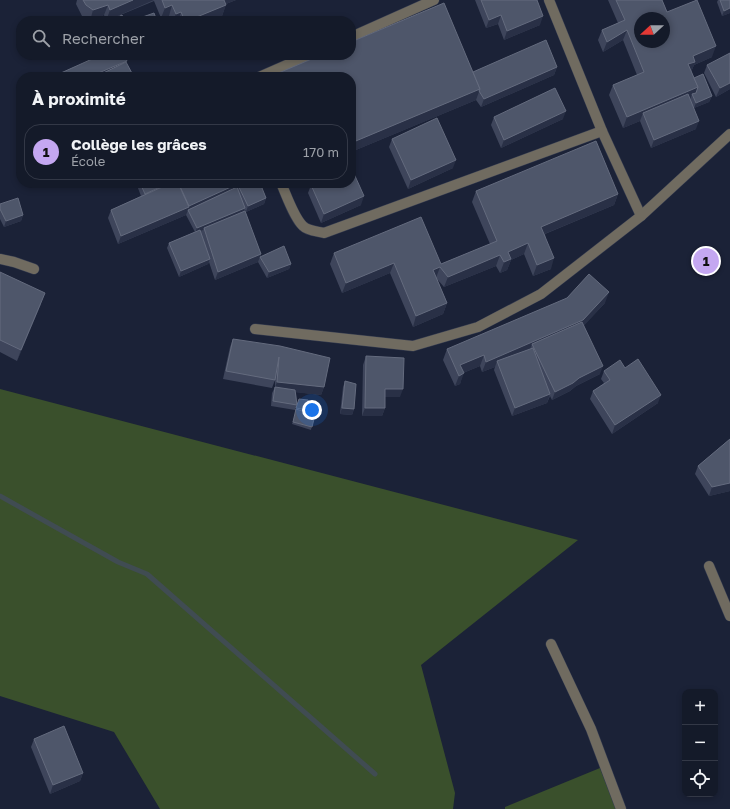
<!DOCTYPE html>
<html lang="fr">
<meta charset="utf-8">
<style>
:root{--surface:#141a29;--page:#1d2331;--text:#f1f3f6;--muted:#9da1a8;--line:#333846;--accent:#c4a7f1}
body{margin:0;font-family:"Golos Text",sans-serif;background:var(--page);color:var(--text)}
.controls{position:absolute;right:12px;bottom:12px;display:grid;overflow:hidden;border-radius:8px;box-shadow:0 2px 6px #0003}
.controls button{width:36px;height:36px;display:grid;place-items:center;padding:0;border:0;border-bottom:1px solid var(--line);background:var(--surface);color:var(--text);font:20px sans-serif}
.compass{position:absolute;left:634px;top:12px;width:36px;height:36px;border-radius:50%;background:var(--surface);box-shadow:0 2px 6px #0003;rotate:249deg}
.you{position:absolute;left:312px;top:410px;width:14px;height:14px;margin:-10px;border:3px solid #fff;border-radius:50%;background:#1a73e8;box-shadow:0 0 0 6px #1a73e833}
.badge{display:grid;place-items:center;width:26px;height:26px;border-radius:50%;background:var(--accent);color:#111;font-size:13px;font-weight:700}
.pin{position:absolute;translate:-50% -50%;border:2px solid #fff;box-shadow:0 1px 4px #0006}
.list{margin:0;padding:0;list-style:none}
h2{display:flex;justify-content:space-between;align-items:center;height:52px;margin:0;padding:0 16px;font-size:17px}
h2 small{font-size:13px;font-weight:400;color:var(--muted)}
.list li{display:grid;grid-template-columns:26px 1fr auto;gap:12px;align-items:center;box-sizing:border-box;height:56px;margin:0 8px 8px;padding:0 8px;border:1px solid var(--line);border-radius:16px}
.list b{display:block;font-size:15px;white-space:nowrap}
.list p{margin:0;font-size:13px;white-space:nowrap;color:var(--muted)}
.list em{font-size:13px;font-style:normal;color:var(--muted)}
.icon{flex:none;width:22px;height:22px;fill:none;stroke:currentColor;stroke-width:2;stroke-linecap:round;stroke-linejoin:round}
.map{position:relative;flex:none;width:730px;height:809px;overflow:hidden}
.search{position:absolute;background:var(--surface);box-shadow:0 2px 6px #0003;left:16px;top:16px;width:340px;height:44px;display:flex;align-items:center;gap:10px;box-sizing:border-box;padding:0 14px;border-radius:16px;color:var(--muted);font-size:15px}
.panel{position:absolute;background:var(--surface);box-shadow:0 2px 6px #0003;left:16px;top:72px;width:340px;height:116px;border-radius:16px}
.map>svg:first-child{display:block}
.green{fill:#3a502c}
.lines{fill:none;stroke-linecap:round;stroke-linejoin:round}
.stream{stroke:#404c52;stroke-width:5}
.minor-casing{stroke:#353c50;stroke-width:11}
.minor{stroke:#706b60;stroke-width:10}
.wall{fill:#3e455b}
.shaded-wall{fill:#293046}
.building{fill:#4e566a;stroke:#646b7e;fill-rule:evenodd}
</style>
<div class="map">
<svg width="730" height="809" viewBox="0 0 730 809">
<rect width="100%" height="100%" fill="#1b2237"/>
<g class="green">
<path d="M 0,389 L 578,540 L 421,665 L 455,793 L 453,809 L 160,809 L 114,732 L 0,696 Z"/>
<path d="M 600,768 L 616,809 L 505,809 L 505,807 Z"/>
</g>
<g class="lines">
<path class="stream" d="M 0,496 L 118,562 L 147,574 L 375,774"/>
<defs>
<g id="minor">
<path d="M 549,0 L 602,131 L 641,216"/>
<path d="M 351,37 L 434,0"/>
<path d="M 259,77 L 309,55"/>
<path d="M 281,183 C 286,194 294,218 303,226 C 308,231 317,231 324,233 L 602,131"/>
<path d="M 0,259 L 14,262 L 34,269"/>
<path d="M 255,329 L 413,346 L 478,327 L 541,294 L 641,216 L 730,134"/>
<path d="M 709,566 L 730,616"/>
<path d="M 551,644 L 591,729 L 621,809"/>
</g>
</defs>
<use href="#minor" class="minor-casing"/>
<use href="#minor" class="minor"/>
</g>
<g class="wall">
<path d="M 77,0 L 236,0 L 226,4 L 222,16 L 209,21 L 171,21 L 169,16 L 161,18 L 154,1 L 106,21 L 104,15 L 89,21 L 82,16 L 76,4 Z"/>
<path d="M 475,0 L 537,0 L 540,25 L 504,40 L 498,24 L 486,28 Z"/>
<path d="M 608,0 L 662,0 L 667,12 L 712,57 L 694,65 L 691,72 L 694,78 L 712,96 L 709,102 L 694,108 L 696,129 L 651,148 L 640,121 L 623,128 L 609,95 L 613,85 L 637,75 L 623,40 L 603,52 L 598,40 L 602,30 L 618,23 Z"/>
<path d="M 718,0 L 730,0 L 730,13 L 722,16 L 717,2 Z"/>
<path d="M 707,65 L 730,89 L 716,97 L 704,73 Z"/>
<path d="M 557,67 L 554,75 L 481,107 L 476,100 L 351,152 L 351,77 L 473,72 Z"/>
<path d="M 494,117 L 563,119 L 501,148 L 491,125 Z"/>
<path d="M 392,139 L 453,168 L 408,189 L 389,147 Z"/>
<path d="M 136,183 L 178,183 L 179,185 L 179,184 L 232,190 L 235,188 L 233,183 L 260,183 L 266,198 L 264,204 L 246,212 L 245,210 L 244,211 L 261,254 L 260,257 L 291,264 L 289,269 L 267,278 L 258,262 L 215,280 L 209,262 L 208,264 L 179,277 L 167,248 L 169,243 L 195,232 L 186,215 L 118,244 L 108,218 L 111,210 L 141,196 Z"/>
<path d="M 311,185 L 361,205 L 321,223 L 308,193 Z"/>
<path d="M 476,191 L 618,194 L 614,205 L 545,234 L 551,269 L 533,276 L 524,254 L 511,260 L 507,270 L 500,273 L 496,266 L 444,287 L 437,279 L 447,303 L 443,314 L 413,327 L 390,273 L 342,293 L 330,264 L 334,253 L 441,264 L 490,244 L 472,202 Z"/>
<path d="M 0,204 L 23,215 L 21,221 L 4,227 L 0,219 Z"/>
<path d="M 0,272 L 41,304 L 17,361 L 0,352 Z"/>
<path d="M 605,303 L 583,326 L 600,374 L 576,386 L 570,391 L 552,400 L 550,396 L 547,403 L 512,416 L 494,370 L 495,367 L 482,372 L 480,366 L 463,373 L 460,384 L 455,386 L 443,360 L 447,349 Z"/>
<path d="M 233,339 L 324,387 L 321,395 L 296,392 L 297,405 L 295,410 L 271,406 L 272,393 L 275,387 L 275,380 L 272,388 L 223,379 L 230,347 Z"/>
<path d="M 366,356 L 400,397 L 385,397 L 385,408 L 382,416 L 362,416 L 363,365 Z"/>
<path d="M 625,368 L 658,403 L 612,434 L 590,399 L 593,391 L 604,383 L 601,379 L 604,371 Z"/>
<path d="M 345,381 L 354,409 L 352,415 L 340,414 L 343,387 Z"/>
<path d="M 299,399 L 307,410 L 306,412 L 308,412 L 310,402 L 318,403 L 314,414 L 311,430 L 292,424 L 296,411 L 295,410 Z"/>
<path d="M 730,439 L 730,491 L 709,496 L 695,474 L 698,466 Z"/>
<path d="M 34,739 L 83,773 L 80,781 L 50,794 L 31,747 Z"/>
</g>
<g class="shaded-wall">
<path d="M 133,0 L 154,0 L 106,21 L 110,10 Z"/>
<path d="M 221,0 L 236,0 L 218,7 Z"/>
<path d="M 108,5 L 104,15 L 90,21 L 93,10 Z"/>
<path d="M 172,5 L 169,16 L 161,18 L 165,8 Z"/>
<path d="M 226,5 L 222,16 L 209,21 L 187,21 Z"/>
<path d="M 730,8 L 730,13 L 722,16 L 724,11 Z"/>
<path d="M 181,12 L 178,21 L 173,21 L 176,14 Z"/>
<path d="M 501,15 L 498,24 L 486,28 L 489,20 Z"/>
<path d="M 543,16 L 540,25 L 504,40 L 507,31 Z"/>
<path d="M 627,30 L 623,40 L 603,52 L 607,42 Z"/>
<path d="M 716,46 L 712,57 L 694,65 L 691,72 L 688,64 L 693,56 Z"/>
<path d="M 127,61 L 125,67 L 100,77 L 89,77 Z"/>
<path d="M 557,67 L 554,75 L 481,107 L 484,99 Z"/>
<path d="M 730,83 L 730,89 L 716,97 L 720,88 Z"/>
<path d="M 698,87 L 694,98 L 692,94 L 690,100 L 643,113 L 640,121 L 623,128 L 627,117 Z"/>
<path d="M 480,89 L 476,100 L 351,152 L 351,143 Z"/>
<path d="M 712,96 L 709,102 L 694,108 L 696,103 Z"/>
<path d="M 566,111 L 563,119 L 501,148 L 504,140 Z"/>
<path d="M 699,121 L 696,129 L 651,148 L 654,140 Z"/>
<path d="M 456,160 L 453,168 L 408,189 L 411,180 Z"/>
<path d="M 169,183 L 174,183 L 143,200 L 145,194 Z"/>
<path d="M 233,186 L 231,191 L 188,210 L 186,215 L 118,244 L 121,236 Z"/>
<path d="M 618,194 L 614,205 L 537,237 L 541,227 Z"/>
<path d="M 364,196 L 361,205 L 321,223 L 324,214 Z"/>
<path d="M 266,198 L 264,204 L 246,212 L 248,206 Z"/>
<path d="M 245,208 L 243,213 L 204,228 L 203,230 L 195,233 L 197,228 Z"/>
<path d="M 23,215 L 21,221 L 4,227 L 6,221 Z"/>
<path d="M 528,243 L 524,254 L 511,260 L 507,270 L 500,273 L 508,252 Z"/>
<path d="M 261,254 L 258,262 L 215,280 L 218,272 Z"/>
<path d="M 500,255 L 496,266 L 444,287 L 448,277 Z"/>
<path d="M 554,258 L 551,269 L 533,276 L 537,265 Z"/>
<path d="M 210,259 L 208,264 L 179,277 L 181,271 Z"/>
<path d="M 394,263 L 390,273 L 342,293 L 346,283 Z"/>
<path d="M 291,264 L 289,269 L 267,278 L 269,272 Z"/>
<path d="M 440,267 L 436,278 L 433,270 Z"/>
<path d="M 609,292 L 605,303 L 579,331 L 532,344 L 529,352 L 497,361 L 495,367 L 482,372 L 486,362 Z"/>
<path d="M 45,293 L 41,304 L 17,361 L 21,350 Z"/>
<path d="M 447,303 L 443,314 L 413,327 L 416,316 Z"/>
<path d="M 484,355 L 480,366 L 458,375 L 460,365 Z"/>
<path d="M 603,366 L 600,374 L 576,386 L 570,391 L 552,400 L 555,392 L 579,378 Z"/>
<path d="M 464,373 L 460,384 L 455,386 L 459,376 Z"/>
<path d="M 277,382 L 324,387 L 321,395 L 274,390 Z"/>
<path d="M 385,389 L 403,389 L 400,397 L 382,397 Z"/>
<path d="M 550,394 L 547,403 L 512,416 L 515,408 Z"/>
<path d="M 661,395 L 658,403 L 612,434 L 615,425 Z"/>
<path d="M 342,408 L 354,409 L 352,415 L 340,414 Z"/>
<path d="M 365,408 L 385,408 L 382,416 L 362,416 Z"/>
<path d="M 730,483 L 730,491 L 709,496 L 712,487 Z"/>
<path d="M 83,773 L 80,781 L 50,794 L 53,785 Z"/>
</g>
<g class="building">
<path d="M 83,0 L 133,0 L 110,10 L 108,5 L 93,10 L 86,5 Z"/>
<path d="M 162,0 L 224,0 L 226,5 L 187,21 L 185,21 L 181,12 L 176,14 L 172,5 L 165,8 Z"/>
<path d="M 481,0 L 537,0 L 543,16 L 507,31 L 501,15 L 489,20 Z"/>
<path d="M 616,0 L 662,0 L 667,12 L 697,0 L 716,46 L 693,56 L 695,62 L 688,64 L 698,87 L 627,117 L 613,85 L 644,72 L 627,30 L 607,42 L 602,30 L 625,20 ZM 640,18 L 664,18 L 664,42 L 640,42 Z"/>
<path d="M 720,0 L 730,0 L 730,8 L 724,11 Z"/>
<path d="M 444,3 L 480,89 L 351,143 L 351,77 L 269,77 L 321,55 L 351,55 L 351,42 Z"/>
<path d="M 154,13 L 157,21 L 138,21 L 137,19 Z"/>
<path d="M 122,15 L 125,21 L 112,21 L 112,20 Z"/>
<path d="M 546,40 L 557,67 L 484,99 L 479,91 L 480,89 L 473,72 Z"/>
<path d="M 730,53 L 730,83 L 720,88 L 707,65 Z"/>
<path d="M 101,55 L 124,55 L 127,61 L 89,77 L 52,77 Z"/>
<path d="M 126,62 L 134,77 L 95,77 Z"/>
<path d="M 703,74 L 712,96 L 696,103 L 692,94 L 696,93 L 698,87 L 694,78 Z"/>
<path d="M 555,88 L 566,111 L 504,140 L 494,117 Z"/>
<path d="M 688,94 L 699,121 L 654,140 L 643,113 Z"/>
<path d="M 437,118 L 456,160 L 411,180 L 392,139 Z"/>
<path d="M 596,141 L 618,194 L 541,227 L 554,258 L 537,265 L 528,243 L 508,252 L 511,259 L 504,262 L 500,255 L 448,277 L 440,267 L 433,270 L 447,303 L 416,316 L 394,263 L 346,283 L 334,253 L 421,217 L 441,264 L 497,241 L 476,191 Z"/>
<path d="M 351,167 L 364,196 L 324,214 L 311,185 L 315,183 L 351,183 Z"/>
<path d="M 140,183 L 169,183 L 145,194 Z"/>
<path d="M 171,183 L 178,183 L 189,207 L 121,236 L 111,210 Z"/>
<path d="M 182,183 L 232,183 L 233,186 L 189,206 L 179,184 Z"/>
<path d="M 237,183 L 260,183 L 266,198 L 248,206 Z"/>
<path d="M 237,187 L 245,208 L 197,228 L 188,210 Z"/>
<path d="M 18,198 L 23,215 L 6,221 L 0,209 L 0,204 Z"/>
<path d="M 245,211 L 261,254 L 218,272 L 204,228 Z"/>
<path d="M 200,230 L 210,259 L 181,271 L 169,243 Z"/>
<path d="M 284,246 L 291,264 L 269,272 L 260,257 Z"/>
<path d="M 0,272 L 45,293 L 21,350 L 0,340 Z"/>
<path d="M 589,274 L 609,292 L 583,320 L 486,362 L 484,355 L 460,365 L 464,373 L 459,376 L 447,349 L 567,298 Z"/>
<path d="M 582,322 L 603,366 L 579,378 L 573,383 L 555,392 L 532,344 Z"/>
<path d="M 233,339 L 280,346 L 330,358 L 324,387 L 277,382 L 279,357 L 275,380 L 226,371 Z"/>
<path d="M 533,348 L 550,394 L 515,408 L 497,361 Z"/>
<path d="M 366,356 L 404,358 L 403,389 L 385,389 L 385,408 L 365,408 Z"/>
<path d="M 638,359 L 661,395 L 615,425 L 593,391 L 610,380 L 604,371 L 620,360 L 625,368 Z"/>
<path d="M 345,381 L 356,384 L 354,409 L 342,408 Z"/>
<path d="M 275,387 L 295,390 L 297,405 L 273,401 Z"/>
<path d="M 299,399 L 308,400 L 307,410 L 296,408 Z"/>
<path d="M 310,402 L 318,403 L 315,412 L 309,410 Z"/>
<path d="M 296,409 L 315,415 L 312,427 L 293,422 Z"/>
<path d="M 730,439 L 730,483 L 712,487 L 698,466 Z"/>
<path d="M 64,726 L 83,773 L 53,785 L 34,739 Z"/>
</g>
</svg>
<div class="controls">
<button>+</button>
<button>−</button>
<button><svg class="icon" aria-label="locate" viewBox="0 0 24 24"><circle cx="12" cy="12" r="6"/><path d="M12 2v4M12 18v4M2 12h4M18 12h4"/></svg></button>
</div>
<svg class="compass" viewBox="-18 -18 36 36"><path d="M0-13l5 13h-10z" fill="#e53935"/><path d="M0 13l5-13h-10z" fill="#9da1a8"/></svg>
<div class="you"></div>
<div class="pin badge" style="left:706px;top:261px">1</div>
<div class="search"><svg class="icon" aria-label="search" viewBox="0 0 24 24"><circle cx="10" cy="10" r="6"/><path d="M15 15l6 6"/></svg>Rechercher</div>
<section class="panel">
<h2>À proximité<small></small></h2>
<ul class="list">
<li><span class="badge">1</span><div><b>Collège les grâces</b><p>École</p></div><em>170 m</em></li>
</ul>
</section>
</div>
